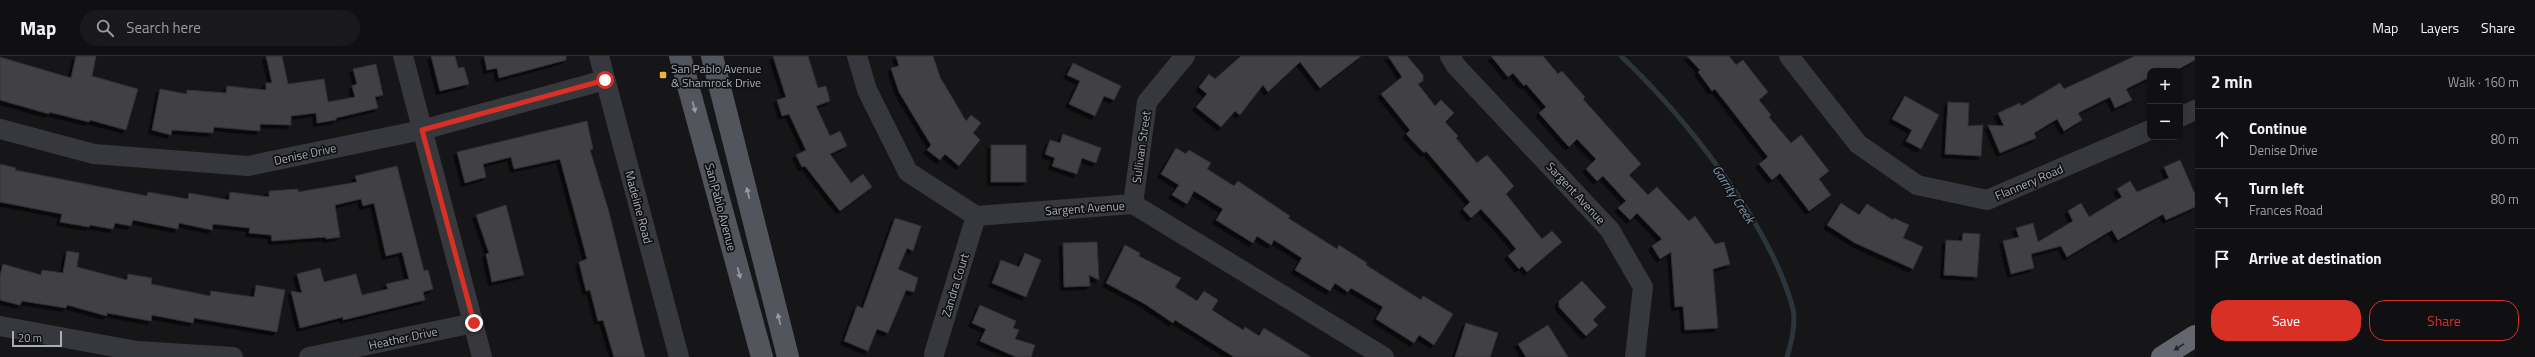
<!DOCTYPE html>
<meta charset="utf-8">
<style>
:root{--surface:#101012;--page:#19191b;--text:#f1f3f6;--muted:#9c9d9f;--line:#303032;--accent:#d93025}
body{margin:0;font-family:"Titillium Web",sans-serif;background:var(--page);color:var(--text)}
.controls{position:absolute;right:12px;top:12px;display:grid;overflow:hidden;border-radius:8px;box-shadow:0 4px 16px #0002}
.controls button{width:36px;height:36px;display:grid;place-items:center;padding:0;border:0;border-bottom:1px solid var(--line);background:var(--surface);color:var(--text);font:20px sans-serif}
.scale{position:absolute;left:12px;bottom:10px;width:50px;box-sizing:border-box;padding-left:4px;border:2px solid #a8adb8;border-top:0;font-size:11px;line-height:14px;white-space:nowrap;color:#a8adb8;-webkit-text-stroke:3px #111113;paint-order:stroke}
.stop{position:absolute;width:12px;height:12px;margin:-9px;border:3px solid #d93025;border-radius:50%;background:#fff}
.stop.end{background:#d93025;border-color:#fff;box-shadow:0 1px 4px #0008}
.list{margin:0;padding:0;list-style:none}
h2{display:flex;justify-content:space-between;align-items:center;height:52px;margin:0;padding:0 16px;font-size:17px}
h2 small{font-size:13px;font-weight:400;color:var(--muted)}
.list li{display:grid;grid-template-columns:26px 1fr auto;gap:12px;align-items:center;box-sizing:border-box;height:60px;padding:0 16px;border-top:1px solid var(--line)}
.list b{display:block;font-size:15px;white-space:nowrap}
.list p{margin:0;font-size:13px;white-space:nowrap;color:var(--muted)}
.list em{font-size:13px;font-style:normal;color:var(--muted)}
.actions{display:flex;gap:8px;padding:12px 16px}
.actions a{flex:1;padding:9px 0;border:1px solid var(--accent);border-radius:16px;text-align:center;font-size:14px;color:var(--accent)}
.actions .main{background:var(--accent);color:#fff}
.icon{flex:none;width:22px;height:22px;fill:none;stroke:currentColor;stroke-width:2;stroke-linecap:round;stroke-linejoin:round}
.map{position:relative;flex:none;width:2195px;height:301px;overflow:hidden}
header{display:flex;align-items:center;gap:24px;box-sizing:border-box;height:56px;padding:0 20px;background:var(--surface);border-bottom:1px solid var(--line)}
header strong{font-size:19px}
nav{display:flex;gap:22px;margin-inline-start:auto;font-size:14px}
.search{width:280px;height:36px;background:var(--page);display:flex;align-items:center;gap:10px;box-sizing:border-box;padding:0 14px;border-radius:22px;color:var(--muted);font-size:15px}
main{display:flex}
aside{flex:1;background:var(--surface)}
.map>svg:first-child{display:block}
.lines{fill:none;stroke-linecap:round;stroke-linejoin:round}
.stream{stroke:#2c353c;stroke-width:5}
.building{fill:#404145;stroke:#303034;filter:url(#shadow)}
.minor{stroke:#37383d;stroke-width:20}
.major{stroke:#53555c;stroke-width:22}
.highway{stroke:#63666e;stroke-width:22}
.oneway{fill:#979ba6}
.oneway2{fill:#26262a}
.route{stroke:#d93025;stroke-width:5}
.poi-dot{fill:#f2b134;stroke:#111113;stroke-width:1.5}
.labels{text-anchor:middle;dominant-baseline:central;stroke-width:3.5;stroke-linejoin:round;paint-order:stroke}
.poi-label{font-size:12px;fill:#a8adb8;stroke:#111113;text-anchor:start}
.street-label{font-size:12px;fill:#a8adb8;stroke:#111113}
.water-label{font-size:13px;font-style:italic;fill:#7f9bb3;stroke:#111113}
</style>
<header>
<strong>Map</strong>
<div class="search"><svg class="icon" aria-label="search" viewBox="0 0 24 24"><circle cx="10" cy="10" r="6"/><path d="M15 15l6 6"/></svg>Search here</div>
<nav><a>Map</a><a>Layers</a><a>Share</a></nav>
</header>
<main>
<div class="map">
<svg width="2195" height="301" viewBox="0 0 2195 301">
<defs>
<filter id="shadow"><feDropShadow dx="-3.5" dy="3.5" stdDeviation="0" flood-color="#0009"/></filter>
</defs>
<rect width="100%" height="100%" fill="#161618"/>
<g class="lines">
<path class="stream" d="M 1621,0 C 1685,61 1770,167 1793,253 C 1796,267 1791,288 1787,301"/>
</g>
<g class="building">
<path d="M 76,0 L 96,0 L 92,20 L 138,33 L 126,74 L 90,64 L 89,66 L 49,56 L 49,58 L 0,44 L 0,1 L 71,22 Z"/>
<path d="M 266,0 L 282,0 L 288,28 L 324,23 L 328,46 L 355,41 L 352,30 L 357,28 L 353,13 L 376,8 L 383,39 L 375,41 L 378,52 L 336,62 L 336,64 L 317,67 L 316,57 L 291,60 L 291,69 L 260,68 L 260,75 L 214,71 L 213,77 L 172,74 L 171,79 L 152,74 L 160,33 L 187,38 L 187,34 L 226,37 L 227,30 L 266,34 L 266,27 L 272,27 Z"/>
<path d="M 431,0 L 455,0 L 458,12 L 464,11 L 469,28 L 440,35 Z"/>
<path d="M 484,0 L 566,0 L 566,4 L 499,22 L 497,12 L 487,14 Z"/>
<path d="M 773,0 L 808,0 L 818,32 L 826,30 L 830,45 L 816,50 L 830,80 L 840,75 L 847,90 L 830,98 L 851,127 L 863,118 L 872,131 L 840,155 L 805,110 L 802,111 L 796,99 L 806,94 L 789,58 L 782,60 L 777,44 L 786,41 Z"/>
<path d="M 896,0 L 933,0 L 940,21 L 966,65 L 971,59 L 981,67 L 973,77 L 980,84 L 959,110 L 945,98 L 940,104 L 927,94 L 931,89 L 899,36 L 891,12 L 899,10 Z"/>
<path d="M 1241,0 L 1361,0 L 1320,32 L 1300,6 L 1268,36 L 1263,29 L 1240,59 L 1235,55 L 1221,71 L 1196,51 L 1207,38 L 1199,31 L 1209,18 L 1215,23 Z"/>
<path d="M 1388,0 L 1407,0 L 1423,19 L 1423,25 L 1418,28 L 1435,50 L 1441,44 L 1454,57 L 1445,66 L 1458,80 L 1456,82 L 1477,107 L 1487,99 L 1514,130 L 1506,138 L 1542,183 L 1552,175 L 1562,186 L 1527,216 L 1522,210 L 1519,213 L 1508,200 L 1516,193 L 1508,183 L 1481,153 L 1471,162 L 1463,153 L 1470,146 L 1426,95 L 1424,97 L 1406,78 L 1410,74 L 1381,38 L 1402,21 Z"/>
<path d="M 1491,0 L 1543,0 L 1558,18 L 1562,15 L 1585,41 L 1583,43 L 1641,108 L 1629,119 L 1648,139 L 1657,131 L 1689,165 L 1695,160 L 1715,188 L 1724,186 L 1730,208 L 1713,213 L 1718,272 L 1685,274 L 1683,250 L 1675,251 L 1671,196 L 1660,203 L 1652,190 L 1662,183 L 1637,157 L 1630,164 L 1618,152 L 1626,145 L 1603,120 L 1597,125 L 1586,113 L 1596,103 L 1577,83 L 1569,91 L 1539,57 L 1546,51 L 1526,28 L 1524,30 L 1513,17 L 1508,21 Z"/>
<path d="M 1687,0 L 1729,0 L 1736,9 L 1743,4 L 1768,36 L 1759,44 L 1771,59 L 1769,61 L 1791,87 L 1801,79 L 1829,115 L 1819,123 L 1831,139 L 1809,155 L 1780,117 L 1772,124 L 1759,108 L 1768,101 L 1715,33 L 1712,35 L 1698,16 L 1700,14 Z"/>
<path d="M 2135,0 L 2195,0 L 2195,4 L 2175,15 L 2150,15 L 2150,21 L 2126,33 L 2132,44 L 2115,52 L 2110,41 L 2078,57 L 2082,64 L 2064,75 L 2057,63 L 2034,77 L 2036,82 L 2000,97 L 1988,69 L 2004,70 L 1998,57 L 2020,47 L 2021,50 L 2060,27 L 2064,33 Z"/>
<path d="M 1073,7 L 1121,30 L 1114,44 L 1104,40 L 1095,60 L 1069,48 L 1080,25 L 1067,19 Z"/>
<path d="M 1905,40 L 1939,59 L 1921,93 L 1906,85 L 1912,74 L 1892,63 Z"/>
<path d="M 1948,46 L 1969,47 L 1968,70 L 1983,69 L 1981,100 L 1945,98 Z"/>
<path d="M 587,65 L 593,93 L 590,94 L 609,156 L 645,301 L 614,301 L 603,264 L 598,265 L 590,234 L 586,235 L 579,206 L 587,203 L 560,103 L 514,113 L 511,101 L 483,108 L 486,121 L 465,127 L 457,96 Z"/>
<path d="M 1063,78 L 1101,92 L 1096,107 L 1082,102 L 1077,118 L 1052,110 L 1055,102 L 1045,98 L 1050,84 L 1060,87 Z"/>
<rect x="991" y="89" width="35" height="37"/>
<path d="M 1176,92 L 1186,98 L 1189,94 L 1211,107 L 1207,113 L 1234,130 L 1238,125 L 1290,160 L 1288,162 L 1337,193 L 1339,189 L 1367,207 L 1366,209 L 1421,244 L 1423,240 L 1453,258 L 1434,289 L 1419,279 L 1414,287 L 1376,263 L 1383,251 L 1351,232 L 1348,236 L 1335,227 L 1330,235 L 1295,214 L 1302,202 L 1274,184 L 1271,189 L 1257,180 L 1253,187 L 1216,164 L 1223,153 L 1194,135 L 1187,148 L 1172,139 L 1179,129 L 1161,118 Z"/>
<path d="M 2180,104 L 2195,138 L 2195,151 L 2166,164 L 2163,158 L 2118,184 L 2112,174 L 2067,201 L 2061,190 L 2031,198 L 2034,212 L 2011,218 L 2003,185 L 2019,181 L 2016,172 L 2033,167 L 2038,186 L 2073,165 L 2068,155 L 2081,147 L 2089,161 L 2122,141 L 2117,133 L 2130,125 L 2137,136 L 2169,122 L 2164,111 Z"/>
<path d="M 0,108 L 16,112 L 15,114 L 147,140 L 148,136 L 188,143 L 189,137 L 229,144 L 230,136 L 269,141 L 269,135 L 298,133 L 298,136 L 357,126 L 355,120 L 397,110 L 424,215 L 428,214 L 433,233 L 423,236 L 425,244 L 343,264 L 343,261 L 300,272 L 291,235 L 302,237 L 297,218 L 320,212 L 324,226 L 356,218 L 362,239 L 388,233 L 386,228 L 409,223 L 402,196 L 386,200 L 374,147 L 363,150 L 361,143 L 335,149 L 340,181 L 326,183 L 326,181 L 272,185 L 271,179 L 249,177 L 250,172 L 213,168 L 212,174 L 179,167 L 178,173 L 133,164 L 131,170 L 115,167 L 113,173 L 90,169 L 89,171 L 60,166 L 62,158 L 0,146 Z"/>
<path d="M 1841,147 L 1859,159 L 1867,148 L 1893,164 L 1894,162 L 1909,169 L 1903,182 L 1923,191 L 1913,213 L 1855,187 L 1827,169 Z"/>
<path d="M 506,149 L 524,219 L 492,226 L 486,198 L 489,197 L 476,159 Z"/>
<path d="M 895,162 L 921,170 L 913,195 L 907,192 L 898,213 L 918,222 L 914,236 L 906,234 L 888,277 L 877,273 L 868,295 L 844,285 L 857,250 L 863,252 Z"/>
<path d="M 1963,177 L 1980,178 L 1977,221 L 1944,219 L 1946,184 L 1962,185 Z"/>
<path d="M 1097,186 L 1099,224 L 1089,219 L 1090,230 L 1064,231 L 1063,187 Z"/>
<path d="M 1125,189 L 1140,197 L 1139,200 L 1181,222 L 1175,231 L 1197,245 L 1204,235 L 1218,244 L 1212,254 L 1243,274 L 1245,271 L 1259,280 L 1264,272 L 1311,301 L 1234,301 L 1175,264 L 1173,267 L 1145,248 L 1106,227 Z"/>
<path d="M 67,195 L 79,197 L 77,211 L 127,224 L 128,218 L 152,222 L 151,228 L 210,240 L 211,235 L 254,241 L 256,229 L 285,234 L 277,276 L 194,262 L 193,267 L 152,259 L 151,265 L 107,257 L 107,260 L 67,249 L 66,252 L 22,245 L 20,249 L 0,244 L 0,219 L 3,208 L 41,219 L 42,214 L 63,217 Z"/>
<path d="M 1025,197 L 1041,204 L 1026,241 L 992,227 L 1001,204 L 1019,211 Z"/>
<path d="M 1582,225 L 1606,251 L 1593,264 L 1598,269 L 1586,280 L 1559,251 L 1559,245 Z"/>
<path d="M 980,249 L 1016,265 L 1013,272 L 1019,274 L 1015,283 L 1035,289 L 1031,301 L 1016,301 L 980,285 L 986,273 L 972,267 Z"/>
<path d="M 1466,267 L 1498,277 L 1490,301 L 1455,301 Z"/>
<path d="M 1548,269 L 1568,301 L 1526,301 L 1518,288 Z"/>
</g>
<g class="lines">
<g class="minor">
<path d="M 403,0 L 482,301"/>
<path d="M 599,0 L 679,301"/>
<path d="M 857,0 L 867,34 L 908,116 L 976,160 L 1133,148 L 1384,301"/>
<path d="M 1450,0 L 1456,10 L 1610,174 L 1643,231 L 1635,301"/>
<path d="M 1789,0 L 1858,88 L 1917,129 L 1987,144 L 2150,74"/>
<path d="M 2180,61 L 2195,54"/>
<path d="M 0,73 L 94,98 L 248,110 L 422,74 L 605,24"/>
<path d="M 1133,148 L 1147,46 L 1185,0"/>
<path d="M 0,270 L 137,295 L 233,301"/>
<path d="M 934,298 L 976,160"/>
<path d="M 309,301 L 474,267"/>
</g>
<g class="major">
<path d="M 680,0 L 762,301"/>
<path d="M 712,0 L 788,301"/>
</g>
<path class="highway" d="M 2162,301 L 2195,280"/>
</g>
<defs><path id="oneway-solid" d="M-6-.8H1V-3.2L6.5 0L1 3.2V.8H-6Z"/></defs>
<g class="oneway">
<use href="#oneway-solid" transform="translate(694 51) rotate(75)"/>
<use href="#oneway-solid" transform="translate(748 137) rotate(-104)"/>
<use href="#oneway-solid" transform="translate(739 217) rotate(75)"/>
<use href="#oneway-solid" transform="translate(779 263) rotate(-104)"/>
</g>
<use class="oneway2" href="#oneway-solid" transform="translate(2179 291) rotate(148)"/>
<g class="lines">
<path class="route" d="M 474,267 L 422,74 L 605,24"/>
</g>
<rect class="poi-dot" x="659" y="15" width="8" height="8" rx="2"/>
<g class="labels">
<g class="poi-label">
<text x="671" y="12">San Pablo Avenue<tspan x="671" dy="14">&amp; Shamrock Drive</tspan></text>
</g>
<g class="street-label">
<text transform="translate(1141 91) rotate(-82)">Sullivan Street</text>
<text transform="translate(305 98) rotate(-12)">Denise Drive</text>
<text transform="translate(2029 126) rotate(-23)">Flannery Road</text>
<text transform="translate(1576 137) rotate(47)">Sargent Avenue</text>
<text transform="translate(639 151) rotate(75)">Madeline Road</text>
<text transform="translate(721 151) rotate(75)">San Pablo Avenue</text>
<text transform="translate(1085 152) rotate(-4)">Sargent Avenue</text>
<text transform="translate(955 229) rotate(-73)">Zandra Court</text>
<text transform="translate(403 282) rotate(-12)">Heather Drive</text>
</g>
<g class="water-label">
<text transform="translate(1734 138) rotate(57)">Garrity Creek</text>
</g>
</g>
</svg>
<div class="controls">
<button>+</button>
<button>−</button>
</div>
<div class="scale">20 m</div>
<div class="stop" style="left:605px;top:24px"></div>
<div class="stop end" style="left:474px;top:267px"></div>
</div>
<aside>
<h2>2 min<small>Walk · 160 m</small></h2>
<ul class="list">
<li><svg class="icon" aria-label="ahead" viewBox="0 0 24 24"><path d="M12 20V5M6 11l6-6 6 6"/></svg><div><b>Continue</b><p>Denise Drive</p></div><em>80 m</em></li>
<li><svg class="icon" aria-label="left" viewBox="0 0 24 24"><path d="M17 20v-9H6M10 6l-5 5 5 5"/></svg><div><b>Turn left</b><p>Frances Road</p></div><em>80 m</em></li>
<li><svg class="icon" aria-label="arrive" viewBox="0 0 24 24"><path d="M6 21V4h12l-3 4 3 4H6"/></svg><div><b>Arrive at destination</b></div></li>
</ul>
<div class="actions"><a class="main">Save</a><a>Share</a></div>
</aside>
</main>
